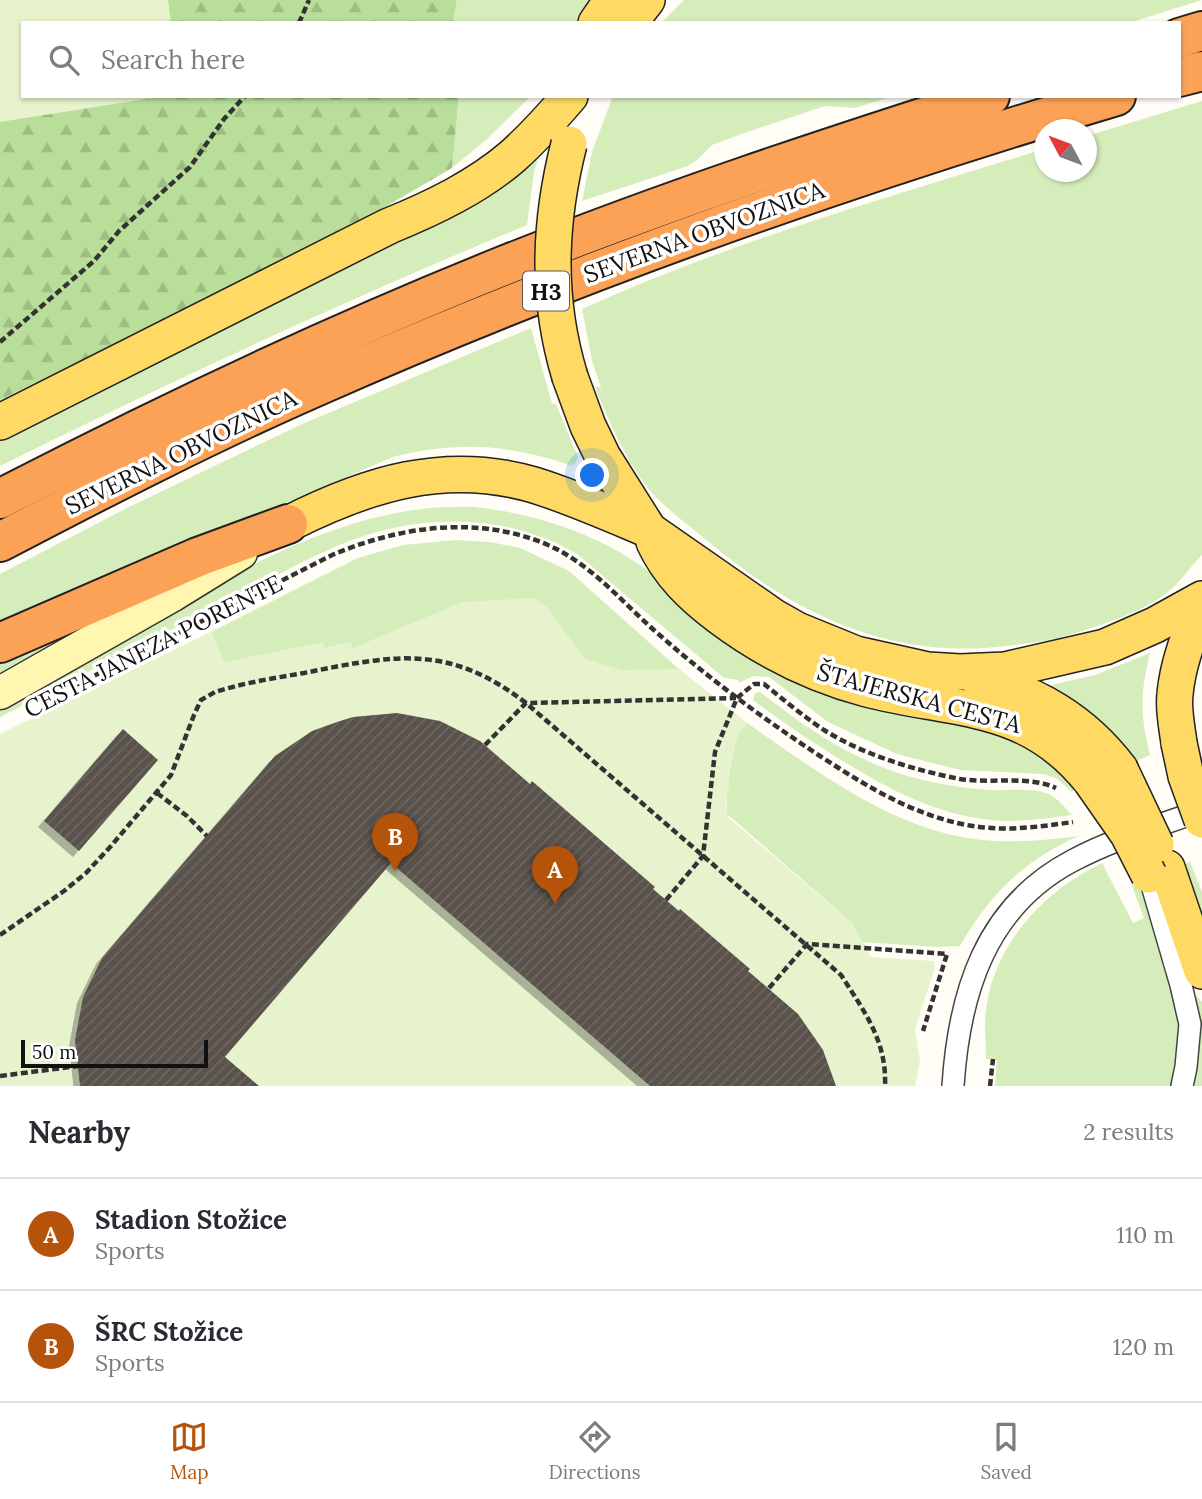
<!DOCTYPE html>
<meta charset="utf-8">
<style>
:root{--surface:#fff;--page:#f2f2f3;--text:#2b2b33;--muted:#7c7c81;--line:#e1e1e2;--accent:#b45309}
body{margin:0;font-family:Lora,serif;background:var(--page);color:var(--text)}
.compass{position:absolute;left:1034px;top:119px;width:63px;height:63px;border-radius:50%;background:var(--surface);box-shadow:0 2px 5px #0004;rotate:311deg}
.scale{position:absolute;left:21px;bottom:18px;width:187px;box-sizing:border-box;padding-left:7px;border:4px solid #111;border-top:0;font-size:19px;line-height:24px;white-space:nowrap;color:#111;-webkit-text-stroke:5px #fff;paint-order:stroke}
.you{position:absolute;left:593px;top:476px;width:24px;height:24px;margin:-18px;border:5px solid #fff;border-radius:50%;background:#1a73e8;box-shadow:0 0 0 10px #1a73e833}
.badge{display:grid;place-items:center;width:46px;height:46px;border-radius:50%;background:var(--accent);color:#fff;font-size:23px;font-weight:700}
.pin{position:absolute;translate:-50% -58px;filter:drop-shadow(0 2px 4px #0008)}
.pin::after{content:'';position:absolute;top:37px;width:24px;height:21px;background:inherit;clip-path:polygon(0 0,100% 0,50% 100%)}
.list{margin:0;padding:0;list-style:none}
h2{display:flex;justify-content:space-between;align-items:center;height:91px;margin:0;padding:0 28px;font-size:30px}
h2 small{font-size:23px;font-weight:400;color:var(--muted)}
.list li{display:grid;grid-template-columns:46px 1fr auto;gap:21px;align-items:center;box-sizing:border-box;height:112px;padding:0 28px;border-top:2px solid var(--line)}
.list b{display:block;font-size:26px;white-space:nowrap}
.list p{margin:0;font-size:23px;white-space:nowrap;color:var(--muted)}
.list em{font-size:23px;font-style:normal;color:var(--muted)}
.icon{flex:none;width:38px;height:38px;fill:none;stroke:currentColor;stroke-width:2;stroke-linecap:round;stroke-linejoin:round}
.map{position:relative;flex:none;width:1202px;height:1086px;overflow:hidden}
.search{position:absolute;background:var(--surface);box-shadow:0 2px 5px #0004;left:21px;right:21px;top:21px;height:77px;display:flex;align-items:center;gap:18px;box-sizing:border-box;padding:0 24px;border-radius:0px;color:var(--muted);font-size:26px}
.sheet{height:315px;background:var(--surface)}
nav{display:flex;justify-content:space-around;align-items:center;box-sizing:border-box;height:98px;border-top:2px solid var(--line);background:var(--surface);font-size:19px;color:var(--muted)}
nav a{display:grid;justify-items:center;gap:4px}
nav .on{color:var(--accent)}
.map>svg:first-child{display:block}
.grass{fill:#d5edbb}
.forest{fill:url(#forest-firs)}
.pitch{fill:#e6f3cd}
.building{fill:url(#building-hatch);filter:url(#shadow)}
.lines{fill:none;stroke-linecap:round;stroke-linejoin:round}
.street-casing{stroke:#444;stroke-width:24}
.secondary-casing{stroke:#333;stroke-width:35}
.primary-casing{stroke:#222;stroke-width:38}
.highway-casing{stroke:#222;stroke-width:42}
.path{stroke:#333;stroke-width:4.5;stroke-dasharray:7 3.5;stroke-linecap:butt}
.street{stroke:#fff;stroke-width:21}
.secondary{stroke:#fff6b0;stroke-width:32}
.primary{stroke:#feda65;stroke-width:35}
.highway{stroke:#fba257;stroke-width:38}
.primary-bridge-casing{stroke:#222;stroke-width:38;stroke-linecap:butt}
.primary-bridge{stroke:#feda65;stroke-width:35}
.labels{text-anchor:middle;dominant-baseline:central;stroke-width:7;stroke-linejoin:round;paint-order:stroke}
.shield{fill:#fff;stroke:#585858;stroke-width:2}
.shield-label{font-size:23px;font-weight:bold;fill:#111}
.street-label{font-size:24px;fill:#111;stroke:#fff}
</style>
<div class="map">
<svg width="1202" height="1086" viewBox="0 0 1202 1086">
<defs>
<pattern id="forest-firs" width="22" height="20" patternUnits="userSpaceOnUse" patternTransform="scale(1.75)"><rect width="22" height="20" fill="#b8de99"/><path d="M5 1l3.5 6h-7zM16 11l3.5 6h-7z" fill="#9dbd83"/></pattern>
<pattern id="building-hatch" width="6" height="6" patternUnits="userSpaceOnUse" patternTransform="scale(1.75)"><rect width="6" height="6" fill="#5a524c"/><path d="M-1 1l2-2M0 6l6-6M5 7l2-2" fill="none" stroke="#6d6662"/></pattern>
<filter id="shadow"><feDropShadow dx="-6" dy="6" stdDeviation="0" flood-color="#0004"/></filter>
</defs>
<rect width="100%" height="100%" fill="#fffdf5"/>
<g class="grass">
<path d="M 457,0 L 600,0 L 583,23 L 453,23 Z"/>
<path d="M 684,0 L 1202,0 L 1129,23 L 661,23 Z"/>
<path d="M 459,96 L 531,96 L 486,140 L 452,168 Z"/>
<path d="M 613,96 L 893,96 L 855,108 L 825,106 L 747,132 L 712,145 L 697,160 L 688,166 L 582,201 L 592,152 Z"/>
<path d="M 1202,101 L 1202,555 C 1191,566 1182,580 1170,590 C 1148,610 1107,623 1079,632 C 1055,640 1032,643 1006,646 C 891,660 797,615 710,543 C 691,527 670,512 653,494 C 627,464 610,424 595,387 L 601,387 L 592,361 L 582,309 C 730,242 889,197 1044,149 L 1044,172 L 1086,172 L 1087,136 Z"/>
<path d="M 540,153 L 534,172 L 527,225 C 348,299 173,380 0,466 L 0,439 Z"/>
<path d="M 531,328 L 552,404 L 556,404 L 578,457 L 575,464 L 570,465 C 507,444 456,441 393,457 L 0,625 L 0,574 L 125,509 L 300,425 Z"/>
<path d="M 474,507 C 535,513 602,535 651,573 C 663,582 673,593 684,602 L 1035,750 L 1077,788 L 1072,792 L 1057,779 L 1044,774 L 960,770 L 897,754 L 828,722 L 769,677 L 753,676 L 739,683 L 739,680 L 724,678 L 577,554 C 504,511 414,513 337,546 C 293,565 251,590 209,611 C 139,646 70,681 0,717 L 0,708 C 51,678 102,649 152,620 C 250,564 357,502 474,507 Z"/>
<path d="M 456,540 L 490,542 L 520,548 L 569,571 L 679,669 L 663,687 L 0,767 L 223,662 L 211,632 L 358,558 L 403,545 Z"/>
<path d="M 117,610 L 0,678 L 0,659 Z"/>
<path d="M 1150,653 C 1140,696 1140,712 1150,755 L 1130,764 L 1039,688 L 1095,675 Z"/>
<path d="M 760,692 C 808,729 846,756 904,775 C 931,783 961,788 989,790 C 1008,791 1030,787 1048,794 C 1058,798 1065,808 1072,815 C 1046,818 1018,823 991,820 C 932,814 883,786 833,755 C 806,738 779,720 753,700 L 755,693 Z"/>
<path d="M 747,723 C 814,769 885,824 967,838 C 1005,844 1042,841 1079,836 C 1024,860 989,895 960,946 L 937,947 L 862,942 L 852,923 L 726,813 L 728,779 L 737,736 Z"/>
<path d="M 1190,862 L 1202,892 L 1202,936 L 1173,869 Z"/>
<path d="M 1102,863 L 1133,923 L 1144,918 L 1131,883 L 1137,881 L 1160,940 L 1179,1029 L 1180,1044 L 1173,1086 L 995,1086 L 997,1060 L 986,1059 C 986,1043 984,1026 986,1010 C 994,944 1044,891 1102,863 Z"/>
<path d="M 1196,995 L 1202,1002 L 1202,1086 L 1194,1086 C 1202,1055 1197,1027 1196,995 Z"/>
</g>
<path class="forest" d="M 0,0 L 457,0 L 453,23 L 23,23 L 23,96 L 459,96 L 452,168 L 330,239 L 0,400 Z"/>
<g class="pitch">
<path d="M 0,0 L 168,0 L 171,23 L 23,23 L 23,96 L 165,96 L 0,122 Z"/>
<path d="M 533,598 L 547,607 L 585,659 L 623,670 L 679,669 L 747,723 L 737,736 L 728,779 L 730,780 L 725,807 L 729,818 L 852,923 L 871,957 L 934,961 L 935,968 L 915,1029 L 920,1061 L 915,1086 L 0,1086 L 0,734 L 211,632 L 224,662 L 323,642 L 324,648 L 351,642 L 353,648 L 462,602 Z"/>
</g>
<g class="building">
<path d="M 397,713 L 440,721 L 480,741 L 530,784 L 532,781 L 655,887 L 653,889 L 679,911 L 680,909 L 750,969 L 748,971 L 798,1014 L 823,1050 L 836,1086 L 650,1086 L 391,863 L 225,1057 L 259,1086 L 80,1086 L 75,1040 L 83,997 L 102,958 L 275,756 L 312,731 L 337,722 L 353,717 Z"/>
<path d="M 123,729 L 158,760 L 79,851 L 44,821 Z"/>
</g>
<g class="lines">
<defs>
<g id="street">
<path d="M 1149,875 L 1181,985 L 1190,1024 L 1186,1067 L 1182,1086"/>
<path d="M 953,1086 C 959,994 985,907 1072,861 C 1113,839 1159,826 1202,810"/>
</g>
<path id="secondary" d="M 0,693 L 173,595 L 241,553"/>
<g id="primary">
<path d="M 596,23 L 612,0"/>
<path d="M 629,23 L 647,0"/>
<path d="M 570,377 L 588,426 L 603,457 L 649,530 L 774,617 L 797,630 L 856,654 L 928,670 L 960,672 L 1005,670 L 1105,647 L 1155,625 L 1202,599"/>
<path d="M 0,422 L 389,226 C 433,208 477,187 513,156 C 533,138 552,117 570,96"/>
<path d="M 288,524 C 367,484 445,459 534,485 C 573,497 611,514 649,530"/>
<path d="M 654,542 C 669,574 692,596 720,617 C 764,650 814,675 867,689 C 956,712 1027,701 1091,781"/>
<path d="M 976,677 C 1035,693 1083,720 1120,769"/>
<path d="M 1179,743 C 1177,727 1173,710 1175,694 C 1178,662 1190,633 1202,604"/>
<path d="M 1167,868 L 1202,971"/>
</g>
<g id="highway">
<path d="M 1179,38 L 1202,31"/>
<path d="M 1179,77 L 1202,71"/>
<path d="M 0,499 C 164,414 331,335 503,266 C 663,202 826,148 990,96"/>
<path d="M 0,542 C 103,488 208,434 315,387 C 575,272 843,177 1116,96"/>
<path d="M 0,643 L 198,557 L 288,524"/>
</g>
</defs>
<use href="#street" class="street-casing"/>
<use href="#secondary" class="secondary-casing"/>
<use href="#primary" class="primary-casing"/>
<use href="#highway" class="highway-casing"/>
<g class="path">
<path d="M 299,23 L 309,0"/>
<path d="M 0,342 L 94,261 L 119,231 L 190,167 L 224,119 L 245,96"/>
<path d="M 76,685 L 332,555 C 400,526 479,515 548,545 C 591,564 621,601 655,631 C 707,677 762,718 820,756 C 866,786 913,815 967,825 C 1003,832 1038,827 1073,822"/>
<path d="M 485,745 L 526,703 L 736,698"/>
<path d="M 157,793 L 187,816 L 207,836"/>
<path d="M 666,900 L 703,856 L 715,752 L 737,698 L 754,684 L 764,684 C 784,700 803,716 824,730 C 864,755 914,770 960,779 C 992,784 1027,775 1056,788"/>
<path d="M 0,935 L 64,891 L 86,873 L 111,846 L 171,775 L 194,715 L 201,700 L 215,692 C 243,683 274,678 304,673 C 394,655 448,643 526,703 L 841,975 C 864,1011 887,1041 885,1086"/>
<path d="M 769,988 L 807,944 L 947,954 L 923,1031"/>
<path d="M 0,1076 L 78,1066"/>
<path d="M 990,1086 L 993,1059"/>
</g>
<use href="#street" class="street"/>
<use href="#secondary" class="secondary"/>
<use href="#primary" class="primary"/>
<use href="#highway" class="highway"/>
<defs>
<g id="primary-bridge">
<path d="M 569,144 C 549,223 546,298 570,377"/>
<path d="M 1179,743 L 1186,776 L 1202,820"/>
<path d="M 1120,769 L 1156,845"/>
<path d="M 1091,781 L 1128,834 L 1149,875"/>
</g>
</defs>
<use href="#primary-bridge" class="primary-bridge-casing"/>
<use href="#primary-bridge" class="primary-bridge"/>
</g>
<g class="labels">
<rect class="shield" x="523" y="271.5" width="46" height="39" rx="5"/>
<g class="shield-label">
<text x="546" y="291">H3</text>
</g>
<g class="street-label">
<text transform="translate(704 232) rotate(-20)">SEVERNA OBVOZNICA</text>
<text transform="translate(181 452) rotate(-26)">SEVERNA OBVOZNICA</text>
<text transform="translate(153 646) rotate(-27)">CESTA JANEZA PORENTE</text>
<text transform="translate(919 698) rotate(15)">ŠTAJERSKA CESTA</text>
</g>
</g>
</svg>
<svg class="compass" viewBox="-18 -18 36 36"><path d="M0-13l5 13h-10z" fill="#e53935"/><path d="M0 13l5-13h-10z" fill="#7c7c81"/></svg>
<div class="scale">50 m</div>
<div class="you"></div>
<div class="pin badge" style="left:555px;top:904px">A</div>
<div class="pin badge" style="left:395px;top:871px">B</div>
<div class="search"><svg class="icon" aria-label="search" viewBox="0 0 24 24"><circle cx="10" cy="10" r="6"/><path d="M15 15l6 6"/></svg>Search here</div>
</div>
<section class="sheet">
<h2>Nearby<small>2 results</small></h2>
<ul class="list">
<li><span class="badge">A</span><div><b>Stadion Stožice</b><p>Sports</p></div><em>110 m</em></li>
<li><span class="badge">B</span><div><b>ŠRC Stožice</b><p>Sports</p></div><em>120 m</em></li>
</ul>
</section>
<nav>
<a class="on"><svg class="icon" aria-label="map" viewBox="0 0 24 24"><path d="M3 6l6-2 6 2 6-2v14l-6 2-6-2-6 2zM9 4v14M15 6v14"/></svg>Map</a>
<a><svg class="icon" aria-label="directions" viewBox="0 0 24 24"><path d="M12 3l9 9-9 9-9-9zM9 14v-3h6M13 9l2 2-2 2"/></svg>Directions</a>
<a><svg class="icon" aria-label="saved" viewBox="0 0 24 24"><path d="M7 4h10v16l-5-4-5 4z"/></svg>Saved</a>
</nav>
